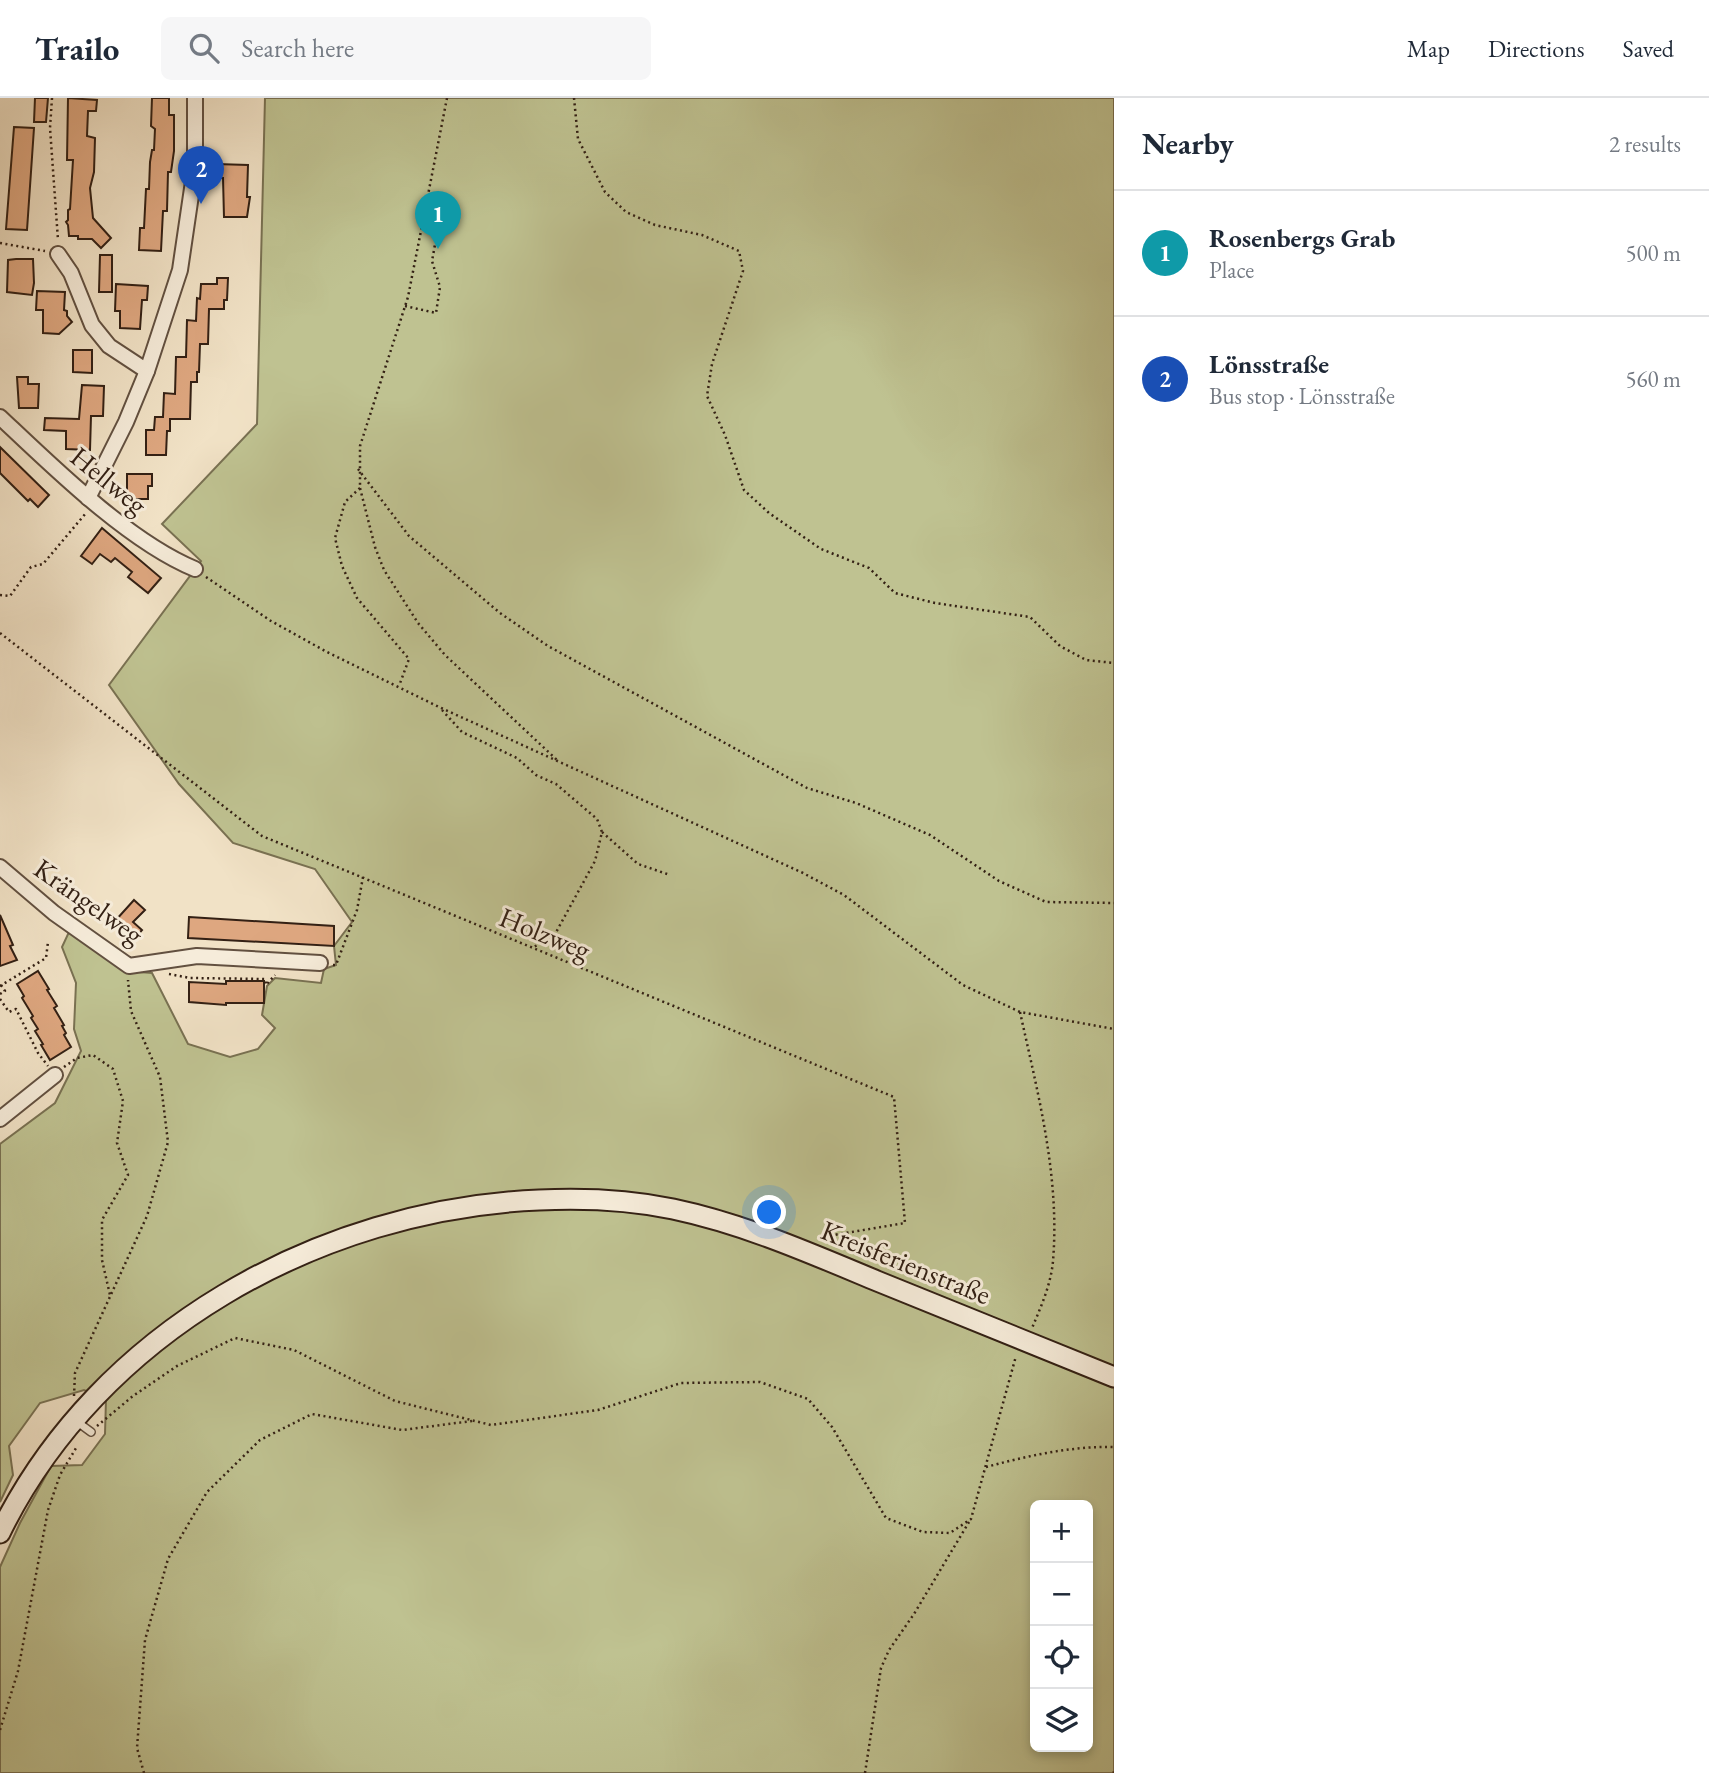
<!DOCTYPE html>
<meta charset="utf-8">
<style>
:root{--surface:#fff;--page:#f6f6f7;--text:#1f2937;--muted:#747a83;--line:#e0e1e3;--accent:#1a73e8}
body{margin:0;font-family:"EB Garamond",serif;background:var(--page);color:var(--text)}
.controls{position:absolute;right:21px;bottom:21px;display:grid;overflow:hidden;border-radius:10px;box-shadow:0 4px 10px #0003}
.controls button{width:63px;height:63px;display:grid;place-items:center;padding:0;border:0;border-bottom:2px solid var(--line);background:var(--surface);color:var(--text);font:35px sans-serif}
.you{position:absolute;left:770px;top:1115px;width:24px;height:24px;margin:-18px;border:5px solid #fff;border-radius:50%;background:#1a73e8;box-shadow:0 0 0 10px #1a73e833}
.badge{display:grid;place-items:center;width:46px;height:46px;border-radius:50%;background:var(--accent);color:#fff;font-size:23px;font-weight:700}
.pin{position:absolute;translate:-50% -58px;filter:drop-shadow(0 2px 4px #0008)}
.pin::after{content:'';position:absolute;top:37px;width:24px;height:21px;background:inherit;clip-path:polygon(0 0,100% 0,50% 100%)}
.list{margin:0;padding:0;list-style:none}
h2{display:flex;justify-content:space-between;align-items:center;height:91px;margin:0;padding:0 28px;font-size:30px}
h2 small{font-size:23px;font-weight:400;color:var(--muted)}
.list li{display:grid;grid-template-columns:46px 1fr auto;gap:21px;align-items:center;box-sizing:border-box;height:126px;padding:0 28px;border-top:2px solid var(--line)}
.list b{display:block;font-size:26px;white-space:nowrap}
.list p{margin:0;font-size:23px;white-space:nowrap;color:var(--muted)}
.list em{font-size:23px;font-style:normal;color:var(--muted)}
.icon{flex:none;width:38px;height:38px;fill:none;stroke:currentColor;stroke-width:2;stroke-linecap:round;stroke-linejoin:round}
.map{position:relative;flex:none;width:1114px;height:1675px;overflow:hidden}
header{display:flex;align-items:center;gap:42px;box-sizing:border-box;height:98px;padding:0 35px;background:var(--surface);border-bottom:2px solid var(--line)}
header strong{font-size:33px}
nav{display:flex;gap:38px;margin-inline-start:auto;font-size:24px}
.search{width:490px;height:63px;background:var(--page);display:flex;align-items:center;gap:18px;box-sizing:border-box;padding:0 24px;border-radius:10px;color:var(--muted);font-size:26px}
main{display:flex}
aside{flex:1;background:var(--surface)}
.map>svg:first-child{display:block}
.green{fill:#bfc291;stroke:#797152;stroke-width:2;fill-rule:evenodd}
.building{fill:#dea780;stroke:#332014;stroke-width:2}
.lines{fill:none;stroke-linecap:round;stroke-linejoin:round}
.lane-casing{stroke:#625040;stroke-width:10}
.street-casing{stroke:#625040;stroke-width:18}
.secondary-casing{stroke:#332014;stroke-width:23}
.path{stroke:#332014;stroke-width:2.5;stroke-dasharray:2 3.5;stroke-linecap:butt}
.lane{stroke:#f6ecda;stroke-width:7}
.street{stroke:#f6ecda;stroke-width:14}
.secondary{stroke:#f6ecda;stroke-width:19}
.labels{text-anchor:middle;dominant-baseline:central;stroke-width:6;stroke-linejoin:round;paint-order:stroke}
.street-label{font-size:28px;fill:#332014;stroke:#f6ecda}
</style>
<header>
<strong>Trailo</strong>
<div class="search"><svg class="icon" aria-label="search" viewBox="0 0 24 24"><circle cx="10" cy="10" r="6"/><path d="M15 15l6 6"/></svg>Search here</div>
<nav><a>Map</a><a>Directions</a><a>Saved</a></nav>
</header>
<main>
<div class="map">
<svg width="1114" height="1675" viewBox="0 0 1114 1675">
<rect width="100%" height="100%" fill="#f1e2c6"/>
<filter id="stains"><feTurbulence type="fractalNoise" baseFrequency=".00286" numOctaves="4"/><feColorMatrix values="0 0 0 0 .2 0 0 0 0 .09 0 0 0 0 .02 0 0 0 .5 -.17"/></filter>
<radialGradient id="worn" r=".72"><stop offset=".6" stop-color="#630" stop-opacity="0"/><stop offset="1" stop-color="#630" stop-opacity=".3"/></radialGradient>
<path class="green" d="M 265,0 L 1114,0 L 1114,1675 L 0,1675 L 0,1469 L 20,1425 L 51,1368 L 82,1367 L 105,1336 L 106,1301 L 84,1292 L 40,1305 L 9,1348 L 13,1377 L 0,1404 L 0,1046 L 55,1005 L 81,953 L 74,931 L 76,885 L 62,849 L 69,834 L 125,873 L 152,875 L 188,946 L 230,959 L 258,951 L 275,930 L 262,917 L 267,888 L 275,880 L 321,885 L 324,871 L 336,867 L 334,848 L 352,824 L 315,771 L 233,745 L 179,686 L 109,587 L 201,463 L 162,426 L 257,326 ZM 1035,1407 L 1088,1407 L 1088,1649 L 1035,1649 Z"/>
<g class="building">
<path d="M 35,0 L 48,0 L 46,24 L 34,24 Z"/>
<path d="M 68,0 L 97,2 L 96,13 L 88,13 L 87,38 L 95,40 L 94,74 L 90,90 L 93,120 L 111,140 L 101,150 L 92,141 L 78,141 L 78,138 L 69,138 L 68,127 L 66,124 L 68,122 L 68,112 L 70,111 L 73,62 L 67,62 Z"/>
<path d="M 152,0 L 169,0 L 169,17 L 174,17 L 174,53 L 171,74 L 168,74 L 167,113 L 163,113 L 161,153 L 139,152 L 140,130 L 144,130 L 146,91 L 149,91 L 150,64 L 152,52 L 154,52 L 155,31 L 151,28 Z"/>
<path d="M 14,29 L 34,30 L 27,132 L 6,131 Z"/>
<path d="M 216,66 L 248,67 L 247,99 L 250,99 L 247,119 L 224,119 L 223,80 L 215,80 Z"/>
<path d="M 100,157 L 112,157 L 112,194 L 99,194 Z"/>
<path d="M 16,161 L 33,161 L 34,185 L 32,197 L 7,194 L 8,162 Z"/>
<path d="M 217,180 L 228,180 L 227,202 L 224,202 L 224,211 L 209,211 L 208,246 L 200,246 L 199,274 L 197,274 L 197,284 L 191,284 L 190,321 L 170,321 L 170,333 L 167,333 L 166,357 L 146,357 L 146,332 L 154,332 L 155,319 L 163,319 L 164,295 L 175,296 L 176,259 L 186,259 L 187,222 L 196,223 L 197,200 L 200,201 L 201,186 L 217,186 Z"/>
<path d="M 116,186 L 148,188 L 147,202 L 142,202 L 140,231 L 120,230 L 120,213 L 115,213 Z"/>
<path d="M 37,193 L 65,194 L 64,212 L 67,213 L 67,218 L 72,224 L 59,236 L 43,235 L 43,212 L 36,212 Z"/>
<path d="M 73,252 L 92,252 L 92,275 L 73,274 Z"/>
<path d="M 17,279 L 28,279 L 28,286 L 39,286 L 38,310 L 19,310 Z"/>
<path d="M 82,287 L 104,288 L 103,318 L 91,318 L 90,352 L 66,351 L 66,333 L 44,332 L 45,320 L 79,321 Z"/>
<path d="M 0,349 L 49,397 L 38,409 L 30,401 L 28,403 L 0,375 Z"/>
<path d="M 127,376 L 152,376 L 152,388 L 148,388 L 148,401 L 127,401 Z"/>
<path d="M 102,430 L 161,480 L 148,495 L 128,479 L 132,474 L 115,460 L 111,464 L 100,456 L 92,466 L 81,458 Z"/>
<path d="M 134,802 L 145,812 L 133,824 L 142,832 L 134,841 L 115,823 Z"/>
<path d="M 0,817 L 13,847 L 10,848 L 17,862 L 0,868 Z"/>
<path d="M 189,819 L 334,828 L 334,848 L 188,840 Z"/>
<path d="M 38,873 L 49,891 L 47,892 L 57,908 L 54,910 L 64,927 L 62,928 L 66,935 L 64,937 L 71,949 L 50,962 L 41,947 L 43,946 L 35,933 L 38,931 L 31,920 L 33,918 L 22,900 L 24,898 L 17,886 Z"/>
<path d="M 226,883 L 264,883 L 264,905 L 226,905 L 226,907 L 189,904 L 189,884 L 226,886 Z"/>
</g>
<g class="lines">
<defs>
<path id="lane" d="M 76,1323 L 91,1334"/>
<g id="street">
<path d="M 58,156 L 71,175 L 92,227 L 109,248 L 147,273"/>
<path d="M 0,319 C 53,369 129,444 195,471"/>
<path d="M 88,400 L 126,324 L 147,273 L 180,172 L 195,70 L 195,0"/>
<path d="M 0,769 L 54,815 L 129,868 L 197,858 L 320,865"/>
<path d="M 0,1021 L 55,977"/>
</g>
<path id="secondary" d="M 0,1435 C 98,1234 320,1111 539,1102 C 583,1100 630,1102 673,1111 C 744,1126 810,1155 877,1183 C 956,1215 1035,1247 1114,1279"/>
</defs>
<use href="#lane" class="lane-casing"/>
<use href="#street" class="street-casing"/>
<use href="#secondary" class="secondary-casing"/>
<g class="path">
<path d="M 52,0 L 50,30 L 58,142"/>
<path d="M 447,0 L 408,199 L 360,348 L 360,390 L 375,449 L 384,472 L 418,525 L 445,557 L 557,662"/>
<path d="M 574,0 L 578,41 L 605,94 L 626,114 L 655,127 L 702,137 L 739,153 L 743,173 L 712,266 L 707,298 L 725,337 L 744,392 L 769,415 L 821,451 L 869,470 L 895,495 L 935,505 L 1030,519 L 1060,548 L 1086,562 L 1114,565"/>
<path d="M 0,145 L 45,153"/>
<path d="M 405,208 L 436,215 L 440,189 L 432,163 L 436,141"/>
<path d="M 358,371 L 409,438 L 500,515 L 548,548 L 807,690 L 856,705 L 930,737 L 999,783 L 1046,804 L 1114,805"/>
<path d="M 360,390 L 345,404 L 335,440 L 342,468 L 357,500 L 409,561 L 399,588"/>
<path d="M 206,479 L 271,523 L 327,554 L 439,609 L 803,775 L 844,797 L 963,887 L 1020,914 L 1114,931"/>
<path d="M 0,497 L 10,498 L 31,469 L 43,466 L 86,415"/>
<path d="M 0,535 L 262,738 L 894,999 L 905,1125 L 816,1140"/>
<path d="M 442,612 L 462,634 L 517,660 L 536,677 L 556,686 L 597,721 L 602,734 L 595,763 L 554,838 L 532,850"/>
<path d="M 602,734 L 638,766 L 670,777"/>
<path d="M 333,867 L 336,867 L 357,812 L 363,779"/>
<path d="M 169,876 L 190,880 L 265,881 L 266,887 L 275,877"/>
<path d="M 0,888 L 46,860 L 48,844"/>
<path d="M 0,896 L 5,893 L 1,887"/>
<path d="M 0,901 L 9,914 L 16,911 L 38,955 L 48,968"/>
<path d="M 1020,914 C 1038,996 1060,1079 1053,1163 C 1051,1186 1041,1209 1032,1230"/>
<path d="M 64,969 L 77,960 L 93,957 L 113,971 L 123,1003 L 117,1045 L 128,1077 L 102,1122 L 102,1162 L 110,1197"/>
<path d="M 74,1298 L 75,1275 L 147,1118 L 168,1044 L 160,979 L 131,913 L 128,882"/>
<path d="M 97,1328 L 133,1298 L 177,1268 L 235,1240 L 294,1252 L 395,1303 L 491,1327 L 598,1312 L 681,1285 L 760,1284 L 808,1301 L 832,1329 L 886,1420 L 923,1434 L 950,1435 L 971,1421 L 1016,1258"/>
<path d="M 986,1369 C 1027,1358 1071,1348 1114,1349"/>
<path d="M 0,1632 L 18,1573 L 48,1412 L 60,1377 L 76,1350"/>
<path d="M 144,1675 L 137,1650 L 145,1542 L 168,1461 L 207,1394 L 260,1342 L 312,1316 L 402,1332 L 472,1323"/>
<path d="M 865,1675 L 881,1570 L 889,1552 L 914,1516 L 969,1424"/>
<path d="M 1113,1675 L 1114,1674"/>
</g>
<use href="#lane" class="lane"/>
<use href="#street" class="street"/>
<use href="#secondary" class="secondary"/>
</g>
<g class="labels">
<g class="street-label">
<text transform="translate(109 382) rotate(39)">Hellweg</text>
<text transform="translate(89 803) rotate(35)">Krängelweg</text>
<text transform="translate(545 835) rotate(22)">Holzweg</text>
<text transform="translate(906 1164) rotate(22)">Kreisferienstraße</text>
</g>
</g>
<rect width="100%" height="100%" filter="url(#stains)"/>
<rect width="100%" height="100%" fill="url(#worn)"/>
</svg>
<div class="controls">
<button>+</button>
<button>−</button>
<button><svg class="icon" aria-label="locate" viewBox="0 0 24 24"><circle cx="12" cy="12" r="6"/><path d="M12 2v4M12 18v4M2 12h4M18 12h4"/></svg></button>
<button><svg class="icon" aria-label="layers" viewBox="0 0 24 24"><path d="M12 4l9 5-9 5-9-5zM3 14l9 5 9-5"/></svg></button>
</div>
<div class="you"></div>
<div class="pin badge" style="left:438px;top:151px;background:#0f9aa8">1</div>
<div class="pin badge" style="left:201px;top:106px;background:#1a4fb4">2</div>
</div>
<aside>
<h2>Nearby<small>2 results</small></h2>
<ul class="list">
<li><span class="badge" style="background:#0f9aa8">1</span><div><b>Rosenbergs Grab</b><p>Place</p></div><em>500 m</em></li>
<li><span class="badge" style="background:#1a4fb4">2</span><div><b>Lönsstraße</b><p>Bus stop · Lönsstraße</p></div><em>560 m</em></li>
</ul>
</aside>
</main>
